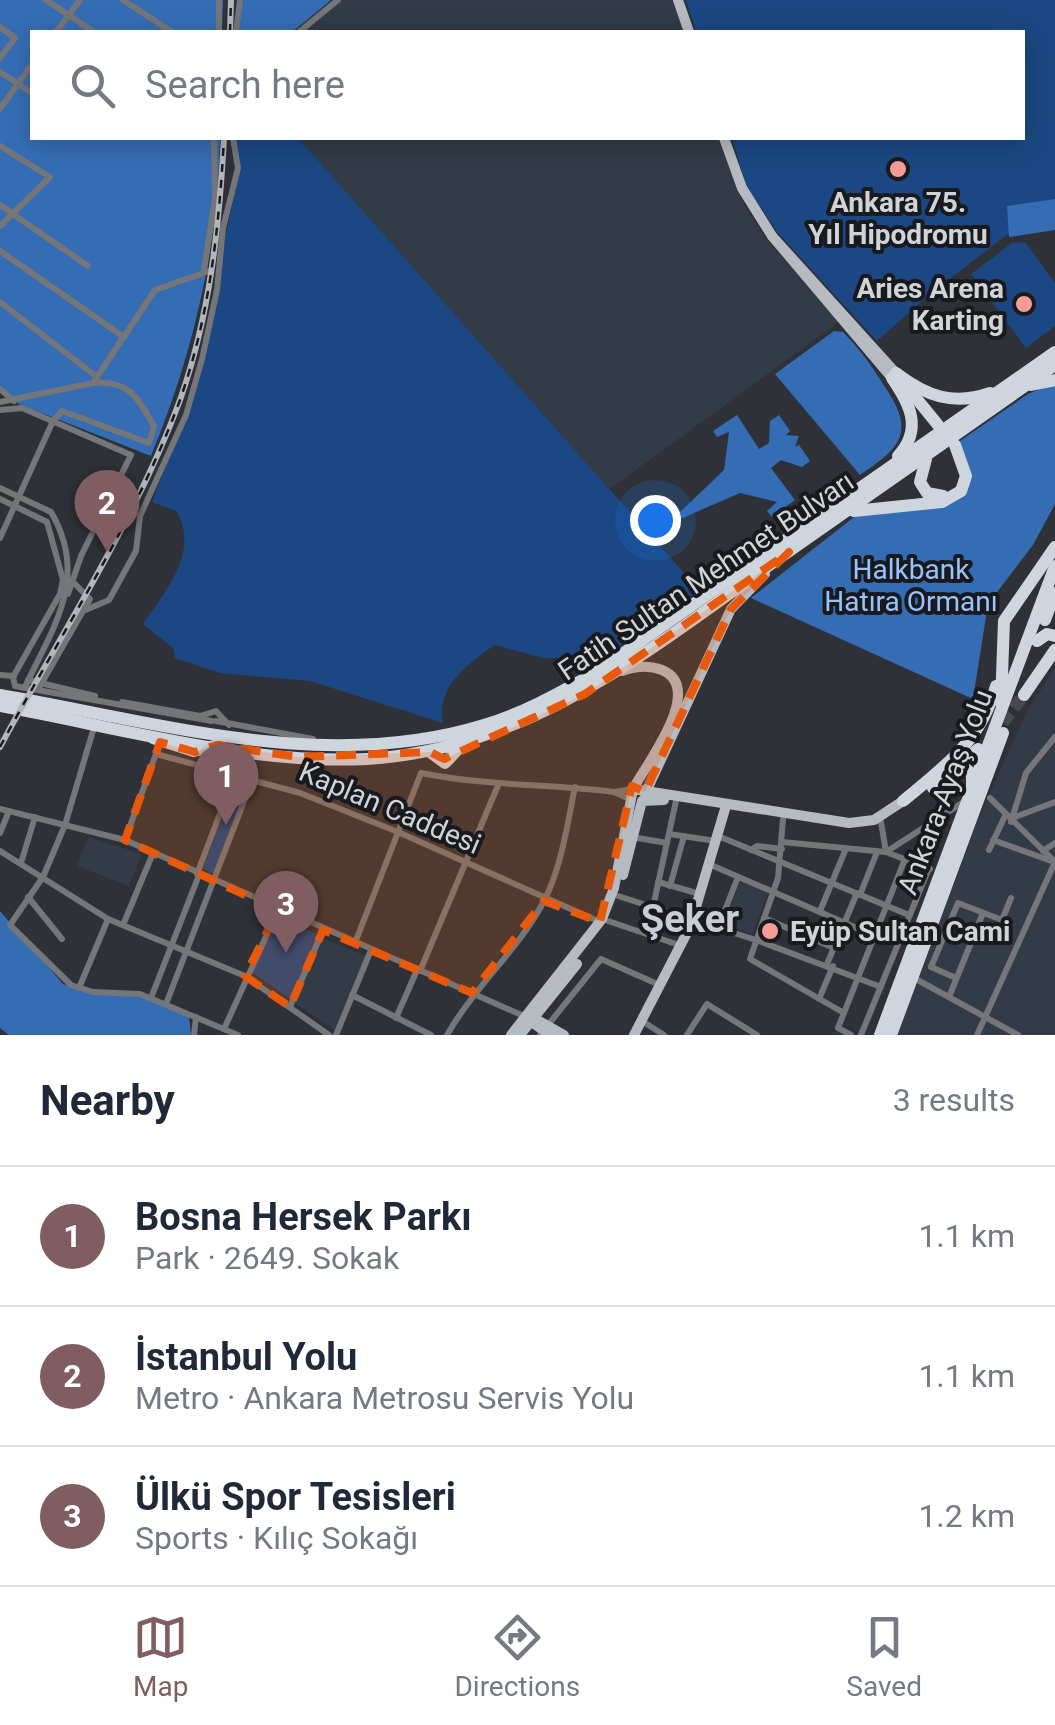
<!DOCTYPE html>
<meta charset="utf-8">
<style>
:root{--surface:#fff;--page:#f2f2f3;--text:#1f2937;--muted:#747a83;--line:#e0e1e3;--accent:#7f5d61}
body{margin:0;font-family:Roboto,sans-serif;background:var(--page);color:var(--text)}
.you{position:absolute;left:655px;top:520px;width:35px;height:35px;margin:-25px;border:8px solid #fff;border-radius:50%;background:#1a73e8;box-shadow:0 0 0 15px #1a73e833}
.badge{display:grid;place-items:center;width:65px;height:65px;border-radius:50%;background:var(--accent);color:#fff;font-size:32px;font-weight:700}
.pin{position:absolute;translate:-50% -82px;filter:drop-shadow(0 2px 5px #0008)}
.pin::after{content:'';position:absolute;top:52px;width:35px;height:30px;background:inherit;clip-path:polygon(0 0,100% 0,50% 100%)}
.list{margin:0;padding:0;list-style:none}
h2{display:flex;justify-content:space-between;align-items:center;height:130px;margin:0;padding:0 40px;font-size:42px}
h2 small{font-size:32px;font-weight:400;color:var(--muted)}
.list li{display:grid;grid-template-columns:65px 1fr auto;gap:30px;align-items:center;box-sizing:border-box;height:140px;padding:0 40px;border-top:2px solid var(--line)}
.list b{display:block;font-size:38px;white-space:nowrap}
.list p{margin:0;font-size:32px;white-space:nowrap;color:var(--muted)}
.list em{font-size:32px;font-style:normal;color:var(--muted)}
.icon{flex:none;width:55px;height:55px;fill:none;stroke:currentColor;stroke-width:2;stroke-linecap:round;stroke-linejoin:round}
.map{position:relative;flex:none;width:1055px;height:1035px;overflow:hidden}
.search{position:absolute;background:var(--surface);box-shadow:0 5px 25px #0003;left:30px;right:30px;top:30px;height:110px;display:flex;align-items:center;gap:25px;box-sizing:border-box;padding:0 35px;border-radius:0px;color:var(--muted);font-size:38px}
.sheet{height:550px;background:var(--surface)}
nav{display:flex;justify-content:space-around;align-items:center;box-sizing:border-box;height:140px;border-top:2px solid var(--line);background:var(--surface);font-size:28px;color:var(--muted)}
nav a{display:grid;justify-items:center;gap:5px}
nav .on{color:var(--accent)}
.map>svg:first-child{display:block}
.built{fill:#323b46}
.green{fill:#1b4882}
.forest{fill:#356db5}
.lines{fill:none;stroke-linecap:round;stroke-linejoin:round}
.highway-tunnel{stroke:#464a50;stroke-width:12;stroke-dasharray:12 6;stroke-linecap:butt}
.minor{stroke:#74767a;stroke-width:6}
.major{stroke:#b6bac1;stroke-width:10}
.highway{stroke:#cfd5dd;stroke-width:12}
.rail-casing{stroke:#b2b5b9;stroke-width:6}
.rail{stroke:#181a1d;stroke-width:2.5;stroke-dasharray:8;stroke-linecap:butt}
.marked{fill:#e8590c;fill-opacity:0.2;stroke:#e8590c;stroke-width:8;stroke-dasharray:20 12;stroke-linejoin:round}
.poi-dot{fill:#f59c94;stroke:#181a1d;stroke-width:4}
.labels{text-anchor:middle;dominant-baseline:central;stroke-width:8;stroke-linejoin:round;paint-order:stroke}
.poi-label{font-size:28px;font-weight:bold;fill:#d0d3d7;stroke:#181a1d}
.park-label{font-size:28px;fill:#98c3fd;stroke:#181a1d}
.street-label{font-size:28px;fill:#d0d3d7;stroke:#181a1d}
.district-label{font-size:38px;font-weight:bold;fill:#c7cdd5;stroke:#181a1d}
</style>
<div class="map">
<svg width="1055" height="1035" viewBox="0 0 1055 1035">
<rect width="100%" height="100%" fill="#2e3238"/>
<g class="built">
<path d="M 332,0 L 673,0 L 684,32 L 292,32 Z"/>
<path d="M 297,138 L 720,138 L 745,207 L 767,240 L 840,321 L 607,491 Z"/>
<path d="M 1055,668 L 1055,1035 L 896,1035 L 978,820 L 1027,711 Z"/>
<path d="M 88,837 L 142,854 L 129,886 L 77,866 Z"/>
<path d="M 741,880 L 768,892 L 752,935 L 723,923 Z"/>
<path d="M 322,938 L 366,956 L 334,1030 L 295,1003 Z"/>
</g>
<g class="green">
<path d="M 686,0 L 1055,0 L 1055,227 L 1008,234 L 931,293 L 877,341 L 778,233 L 746,186 L 732,138 L 1022,138 L 1022,32 L 696,32 Z"/>
<path d="M 236,138 L 298,138 L 699,590 L 603,658 L 544,658 L 494,645 C 468,665 436,685 443,723 L 310,681 L 220,673 L 175,658 L 173,648 L 143,624 C 164,593 201,551 176,511 L 152,502 C 189,412 211,331 226,235 C 232,200 243,173 236,138 Z"/>
<path d="M 1025,242 L 1055,283 L 1055,326 L 1026,348 L 971,274 L 1012,243 Z"/>
<path d="M 237,778 L 249,781 L 216,875 L 203,869 Z"/>
<path d="M 280,918 L 318,935 L 291,1000 L 251,971 Z"/>
</g>
<g class="forest">
<path d="M 0,0 L 223,0 L 222,32 L 32,32 L 32,138 L 220,138 C 217,250 194,352 151,456 L 19,404 L 0,390 Z"/>
<path d="M 244,0 L 331,0 L 292,32 L 238,32 L 239,5 Z"/>
<path d="M 1055,199 L 1055,230 L 1009,237 L 1007,206 Z"/>
<path d="M 834,331 L 843,332 C 862,351 876,372 890,395 C 916,436 894,452 860,475 L 775,374 Z"/>
<path d="M 1049,385 L 1055,386 L 1055,504 L 1033,545 L 988,604 L 973,699 L 751,598 L 863,510 L 953,503 C 973,484 972,466 957,443 L 1028,394 Z"/>
<path d="M 737,415 L 759,449 L 769,443 L 770,421 L 779,415 L 790,431 L 786,435 L 799,436 L 795,447 L 799,445 L 810,461 L 802,467 L 781,460 L 771,468 L 795,500 L 772,517 L 767,511 L 777,502 L 740,493 L 678,520 L 677,515 L 724,470 L 729,432 L 717,437 L 713,431 Z"/>
<path d="M 0,911 L 63,984 L 94,994 L 133,994 L 189,1016 L 191,1035 L 9,1035 L 0,1028 Z"/>
</g>
<g class="lines">
<path class="highway-tunnel" d="M 992,737 L 1024,695"/>
<g class="minor">
<path d="M 46,0 L 94,32"/>
<path d="M 123,0 L 172,32"/>
<path d="M 219,0 L 219,32"/>
<path d="M 0,27 L 15,38 L 0,58"/>
<path d="M 56,32 L 80,0"/>
<path d="M 236,32 L 240,0"/>
<path d="M 299,32 L 338,0"/>
<path d="M 0,72 L 32,93"/>
<path d="M 0,109 L 32,64"/>
<path d="M 0,146 L 50,177 L 0,226"/>
<path d="M 0,205 L 88,266"/>
<path d="M 0,251 L 124,337"/>
<path d="M 204,270 L 215,199 L 214,138"/>
<path d="M 0,302 L 97,377"/>
<path d="M 0,389 L 14,401"/>
<path d="M 0,402 L 93,383"/>
<path d="M 0,410 L 22,408 L 131,455 L 81,556 L 68,594"/>
<path d="M 0,488 L 51,512 C 90,578 52,629 25,687"/>
<path d="M 0,499 L 47,522 L 63,580 L 60,594 L 13,677 L 15,686 L 212,721"/>
<path d="M 0,538 L 53,421 L 62,411 L 149,443 L 154,426 C 137,397 129,380 93,383 L 155,290 L 209,271"/>
<path d="M 75,584 L 90,599 L 84,610"/>
<path d="M 0,675 L 14,676"/>
<path d="M 28,680 L 95,696"/>
<path d="M 40,686 L 83,611 L 109,600 L 136,551 L 140,516 L 186,415 L 202,359 L 217,290 L 223,228 L 238,168 L 233,138"/>
<path d="M 122,702 L 200,716 L 216,711 L 229,725"/>
<path d="M 216,721 L 313,739"/>
<path d="M 95,724 L 65,825 L 43,877 L 10,925 L 71,985 L 93,992 L 140,994 L 238,1035"/>
<path d="M 156,754 L 300,793 L 398,832 L 600,922"/>
<path d="M 990,798 L 1055,862"/>
<path d="M 630,799 L 614,792 L 632,789"/>
<path d="M 0,809 L 125,840 L 526,1017"/>
<path d="M 1015,817 L 1055,802"/>
<path d="M 783,819 L 778,878 L 750,959 L 844,1013"/>
<path d="M 881,822 L 886,852 L 930,869"/>
<path d="M 1011,822 L 1026,773 L 1055,737"/>
<path d="M 0,833 L 9,811"/>
<path d="M 669,834 L 716,841"/>
<path d="M 718,836 L 909,915"/>
<path d="M 632,837 L 667,843"/>
<path d="M 125,840 L 157,751"/>
<path d="M 993,840 L 1054,862"/>
<path d="M 782,842 L 886,852 L 965,801"/>
<path d="M 751,850 L 757,846 L 782,849"/>
<path d="M 989,850 L 1005,816"/>
<path d="M 0,851 L 108,919 L 245,976 L 329,1035"/>
<path d="M 1043,851 L 1055,843"/>
<path d="M 21,863 L 35,817"/>
<path d="M 711,865 L 875,936"/>
<path d="M 197,874 L 235,774"/>
<path d="M 658,882 L 700,894"/>
<path d="M 670,886 L 684,836"/>
<path d="M 860,895 L 877,852"/>
<path d="M 618,896 L 756,940 L 881,987"/>
<path d="M 28,897 L 62,939"/>
<path d="M 653,907 L 676,801"/>
<path d="M 820,911 L 845,851"/>
<path d="M 764,918 L 834,948"/>
<path d="M 608,921 L 676,944"/>
<path d="M 123,925 L 153,853"/>
<path d="M 718,928 L 738,877"/>
<path d="M 946,932 L 970,941"/>
<path d="M 355,943 L 421,773 C 485,786 550,784 614,792"/>
<path d="M 827,964 L 857,893"/>
<path d="M 420,971 L 499,783"/>
<path d="M 914,978 L 1018,1035"/>
<path d="M 956,978 L 931,967 L 958,903 L 1002,920 L 1011,898"/>
<path d="M 79,988 L 108,919"/>
<path d="M 352,995 L 431,1035"/>
<path d="M 949,997 L 983,913"/>
<path d="M 151,998 L 199,875"/>
<path d="M 819,999 L 833,966"/>
<path d="M 166,1004 L 253,778"/>
<path d="M 290,1007 L 323,930"/>
<path d="M 396,1018 L 417,970"/>
<path d="M 642,1021 L 664,1035"/>
<path d="M 224,1029 L 278,910"/>
<path d="M 194,1035 L 196,1017"/>
<path d="M 336,1035 L 371,950"/>
<path d="M 447,1035 C 475,986 519,949 544,901 C 562,866 567,825 575,787"/>
<path d="M 540,1035 L 601,959 L 655,983"/>
<path d="M 687,1035 L 707,1004 L 757,1035"/>
<path d="M 851,1035 L 838,1028 L 905,859"/>
<path d="M 861,1035 L 929,868"/>
<path d="M 977,1035 L 1055,862"/>
</g>
<g class="major">
<path d="M 678,0 L 689,32"/>
<path d="M 724,138 L 742,188 L 772,236"/>
<path d="M 892,378 L 772,236 L 896,373"/>
<path d="M 622,671 C 636,666 649,665 662,670 C 706,688 647,763 633,789"/>
<path d="M 645,794 L 731,609 L 765,574"/>
<path d="M 623,875 L 642,801 L 664,800"/>
<path d="M 532,1017 L 564,1035"/>
<path d="M 526,1018 L 550,1035"/>
<path d="M 511,1035 L 602,919 L 614,888 L 633,789 L 849,823 L 874,820 L 903,801"/>
<path d="M 520,1035 L 577,964"/>
<path d="M 634,1035 L 690,927 L 725,809"/>
</g>
<g class="highway">
<path d="M 896,373 C 926,396 953,406 990,393"/>
<path d="M 892,378 C 910,404 923,429 898,456"/>
<path d="M 1031,385 L 1055,380"/>
<path d="M 907,387 L 938,425"/>
<path d="M 926,459 L 920,482 L 927,493 L 943,496"/>
<path d="M 854,511 L 942,502 L 961,491 L 966,476 L 955,445"/>
<path d="M 1045,620 L 1055,593"/>
<path d="M 1037,641 L 1047,634 L 1055,636"/>
<path d="M 0,695 C 158,722 325,774 484,725 C 524,713 559,693 595,673 L 1055,352"/>
<path d="M 1024,695 L 1055,650"/>
<path d="M 1001,703 L 1004,621 L 1055,547"/>
<path d="M 0,706 C 116,727 249,765 367,759 C 532,749 653,647 782,556 C 873,492 964,429 1055,365"/>
<path d="M 153,738 L 194,751 L 214,746"/>
<path d="M 430,752 L 445,763 L 461,746"/>
<path d="M 960,765 L 978,749"/>
<path d="M 933,788 L 966,769 L 972,774 L 972,787"/>
<path d="M 903,801 C 945,766 981,741 996,686"/>
<path d="M 880,1035 L 1055,566"/>
<path d="M 891,1035 L 1003,733"/>
</g>
<defs>
<g id="rail">
<path d="M 230,32 L 231,0"/>
<path d="M 0,747 C 61,633 135,522 180,400 C 210,315 219,228 224,138"/>
</g>
</defs>
<use href="#rail" class="rail-casing"/>
<use href="#rail" class="rail"/>
</g>
<path class="marked" d="M 789,552 L 731,609 L 645,792 L 632,786 L 600,922 L 544,901 L 472,993 L 323,930 L 290,1007 L 245,976 L 278,910 L 125,840 L 160,742 L 195,752 L 217,745 L 298,757 L 430,752 L 444,759 L 585,694 Z"/>
<g class="poi-dot">
<circle cx="898" cy="169" r="10"/>
<circle cx="1024" cy="304" r="10"/>
<circle cx="770" cy="931" r="10"/>
</g>
<g class="labels">
<g class="poi-label">
<text x="898" y="202">Ankara 75.<tspan x="898" dy="32">Yıl Hipodromu</tspan></text>
<text x="1004" y="288" text-anchor="end">Aries Arena<tspan x="1004" dy="32">Karting</tspan></text>
<text x="790" y="931" text-anchor="start">Eyüp Sultan Cami</text>
</g>
<g class="park-label">
<text x="911" y="569">Halkbank<tspan x="911" dy="32">Hatıra Ormanı</tspan></text>
</g>
<g class="street-label">
<text transform="translate(706 576) rotate(-34)">Fatih Sultan Mehmet Bulvarı</text>
<text transform="translate(945 792) rotate(-69)">Ankara-Ayaş Yolu</text>
<text transform="translate(390 808) rotate(23)">Kaplan Caddesi</text>
</g>
<g class="district-label">
<text x="690" y="919">Şeker</text>
</g>
</g>
</svg>
<div class="you"></div>
<div class="pin badge" style="left:226px;top:825px">1</div>
<div class="pin badge" style="left:107px;top:552px">2</div>
<div class="pin badge" style="left:286px;top:953px">3</div>
<div class="search"><svg class="icon" aria-label="search" viewBox="0 0 24 24"><circle cx="10" cy="10" r="6"/><path d="M15 15l6 6"/></svg>Search here</div>
</div>
<section class="sheet">
<h2>Nearby<small>3 results</small></h2>
<ul class="list">
<li><span class="badge">1</span><div><b>Bosna Hersek Parkı</b><p>Park · 2649. Sokak</p></div><em>1.1 km</em></li>
<li><span class="badge">2</span><div><b>İstanbul Yolu</b><p>Metro · Ankara Metrosu Servis Yolu</p></div><em>1.1 km</em></li>
<li><span class="badge">3</span><div><b>Ülkü Spor Tesisleri</b><p>Sports · Kılıç Sokağı</p></div><em>1.2 km</em></li>
</ul>
</section>
<nav>
<a class="on"><svg class="icon" aria-label="map" viewBox="0 0 24 24"><path d="M3 6l6-2 6 2 6-2v14l-6 2-6-2-6 2zM9 4v14M15 6v14"/></svg>Map</a>
<a><svg class="icon" aria-label="directions" viewBox="0 0 24 24"><path d="M12 3l9 9-9 9-9-9zM9 14v-3h6M13 9l2 2-2 2"/></svg>Directions</a>
<a><svg class="icon" aria-label="saved" viewBox="0 0 24 24"><path d="M7 4h10v16l-5-4-5 4z"/></svg>Saved</a>
</nav>
